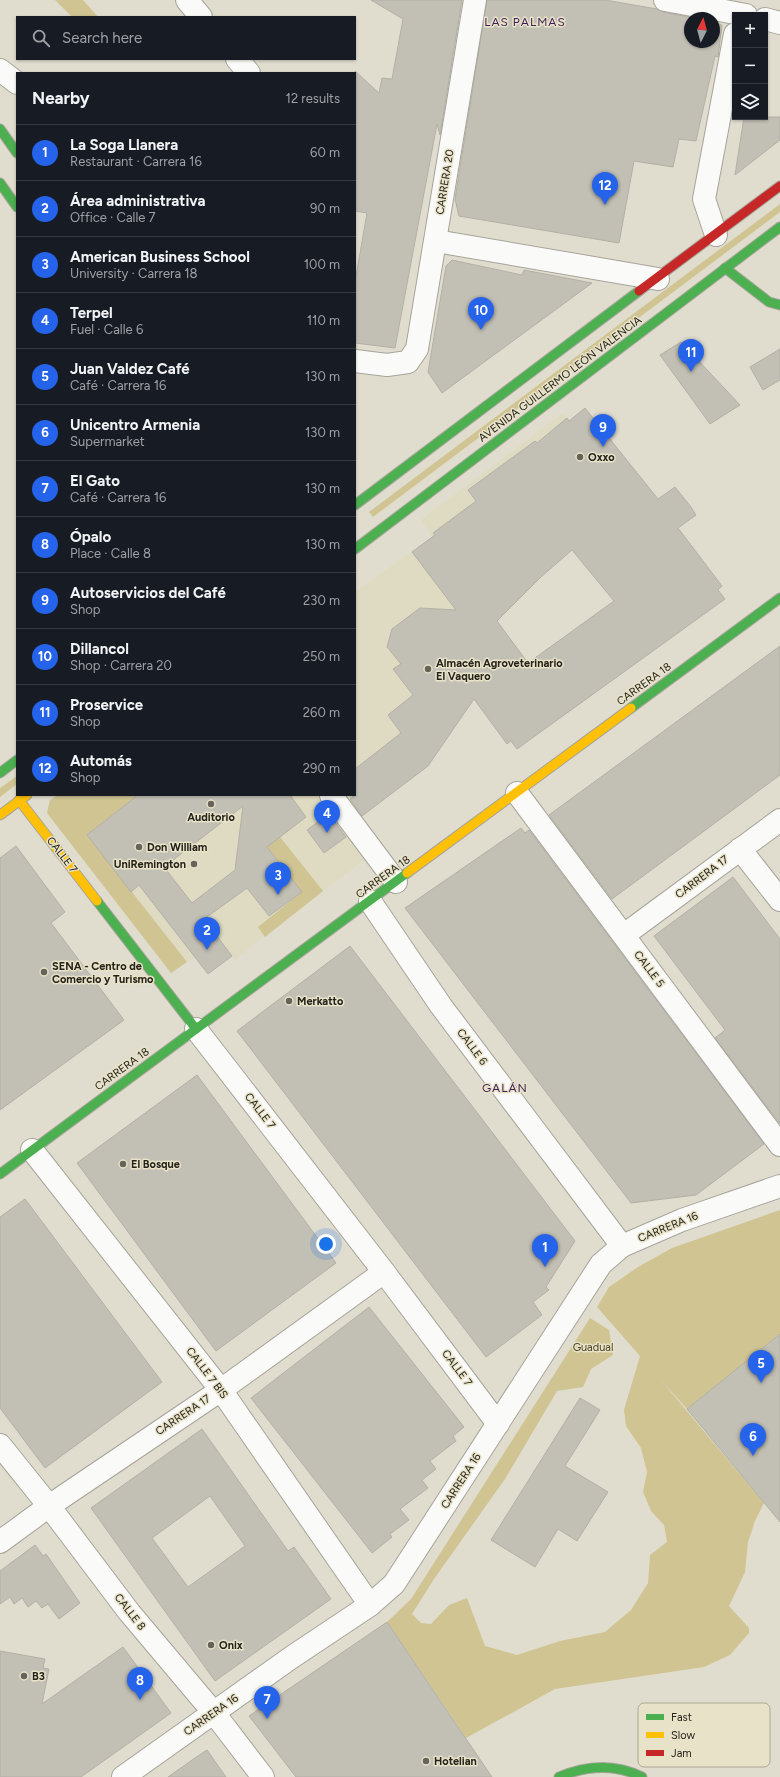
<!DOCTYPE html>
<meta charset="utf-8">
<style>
:root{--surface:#171b24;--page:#242831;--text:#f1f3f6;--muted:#9ea1a6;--line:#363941;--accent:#2563eb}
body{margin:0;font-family:Figtree,sans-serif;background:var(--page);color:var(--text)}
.controls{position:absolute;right:12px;top:12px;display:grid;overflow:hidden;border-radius:0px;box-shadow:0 1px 3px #0004}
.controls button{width:36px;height:36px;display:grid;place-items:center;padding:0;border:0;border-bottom:1px solid var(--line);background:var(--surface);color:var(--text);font:20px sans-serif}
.compass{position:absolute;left:684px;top:12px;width:36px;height:36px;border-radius:50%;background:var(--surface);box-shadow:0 1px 3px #0004;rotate:6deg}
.you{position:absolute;left:326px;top:1244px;width:14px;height:14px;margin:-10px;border:3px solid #fff;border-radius:50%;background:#1a73e8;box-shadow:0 0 0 6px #1a73e833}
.badge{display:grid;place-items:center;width:26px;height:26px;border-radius:50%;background:var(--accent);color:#fff;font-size:13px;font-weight:700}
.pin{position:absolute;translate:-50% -33px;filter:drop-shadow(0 1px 2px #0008)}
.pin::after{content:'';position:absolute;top:21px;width:14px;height:12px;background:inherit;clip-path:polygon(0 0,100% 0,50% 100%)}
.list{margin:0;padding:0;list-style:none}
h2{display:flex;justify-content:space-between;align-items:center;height:52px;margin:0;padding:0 16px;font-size:17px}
h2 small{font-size:13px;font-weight:400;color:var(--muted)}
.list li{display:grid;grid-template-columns:26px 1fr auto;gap:12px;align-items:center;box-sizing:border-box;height:56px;padding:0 16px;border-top:1px solid var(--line)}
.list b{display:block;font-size:15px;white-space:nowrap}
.list p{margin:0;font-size:13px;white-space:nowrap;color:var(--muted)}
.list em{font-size:13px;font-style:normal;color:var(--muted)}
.icon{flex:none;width:22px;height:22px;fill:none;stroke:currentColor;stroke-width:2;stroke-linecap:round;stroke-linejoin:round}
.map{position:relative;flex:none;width:780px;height:1777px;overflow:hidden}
.search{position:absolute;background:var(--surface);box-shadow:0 1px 3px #0004;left:16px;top:16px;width:340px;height:44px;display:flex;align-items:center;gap:10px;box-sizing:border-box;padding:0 14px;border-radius:0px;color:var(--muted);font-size:15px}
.panel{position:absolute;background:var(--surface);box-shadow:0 1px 3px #0004;left:16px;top:72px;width:340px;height:724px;border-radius:0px}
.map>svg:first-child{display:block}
.built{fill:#dfdbc2;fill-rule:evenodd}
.green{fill:#cfc492}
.building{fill:#c2bfb5;stroke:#b3b0a6;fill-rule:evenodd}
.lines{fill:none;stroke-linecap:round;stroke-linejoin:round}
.street-casing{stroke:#a7a49a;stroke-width:24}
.fast-casing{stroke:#a7a49a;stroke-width:11}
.slow-casing{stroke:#a7a49a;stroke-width:11}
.jam-casing{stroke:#a7a49a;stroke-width:11}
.street{stroke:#fafaf8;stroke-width:22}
.fast{stroke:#4caf50;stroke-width:9}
.slow{stroke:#ffc107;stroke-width:9}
.jam{stroke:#c62828;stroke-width:9}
.poi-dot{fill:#666359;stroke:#e7e2c8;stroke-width:1.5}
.labels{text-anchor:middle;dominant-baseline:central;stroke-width:3;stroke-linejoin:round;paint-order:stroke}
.street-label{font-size:11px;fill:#242219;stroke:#e7e2c8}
.poi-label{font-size:11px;font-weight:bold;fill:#242219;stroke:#e7e2c8;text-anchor:start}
.park-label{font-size:11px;fill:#4a421a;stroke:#e7e2c8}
.neighbourhood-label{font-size:12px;letter-spacing:1px;fill:#401f56;stroke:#e7e2c8}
.key{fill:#e7e2c8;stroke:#aca894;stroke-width:1}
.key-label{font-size:11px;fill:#242219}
</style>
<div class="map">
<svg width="780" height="1777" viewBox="0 0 780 1777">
<rect width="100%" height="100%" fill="#e0ddcf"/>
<path class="built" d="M 563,413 L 622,486 L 607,509 L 571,551 L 542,576 L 507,611 L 495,619 L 513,643 L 427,766 L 360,818 L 383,847 L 323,891 L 235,960 L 232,956 L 208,974 L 195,957 L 171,973 L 47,813 L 50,800 L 58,795 L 255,795 L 279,827 L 301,810 L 290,795 L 355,795 L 355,592 L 432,537 L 421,520 ZM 330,813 L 347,836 L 325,853 L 307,830 Z"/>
<g class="green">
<path d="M 55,0 L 83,0 L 98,17 L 72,17 Z"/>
<path d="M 780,204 L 780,212 L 373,517 L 369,512 Z"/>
<path d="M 17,776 L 17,784 L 0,797 L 0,788 Z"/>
<path d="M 58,795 L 138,795 L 87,835 L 187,962 L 171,973 L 47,813 L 50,800 Z"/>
<path d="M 280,837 L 323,891 L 265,937 L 258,927 L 302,892 L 267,847 Z"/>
<path d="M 780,1210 L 780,1334 L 687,1409 L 660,1379 L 764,1503 L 755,1521 L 748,1542 L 745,1572 L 729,1606 L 749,1628 L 749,1633 L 730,1655 L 704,1667 L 555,1689 L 466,1738 L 387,1622 L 411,1599 L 590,1318 L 609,1330 L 613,1355 L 591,1369 L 583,1387 L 557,1391 L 505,1479 L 434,1579 L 412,1614 L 421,1623 L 431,1624 L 449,1605 L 467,1598 L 485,1646 L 517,1655 L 560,1641 L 605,1632 L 631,1610 L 648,1583 L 650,1555 L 667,1542 L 664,1525 L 651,1511 L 643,1492 L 647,1472 L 641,1448 L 626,1426 L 624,1410 L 640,1356 L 597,1307 L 609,1287 L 638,1267 L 672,1248 Z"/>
</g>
<g class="building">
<path d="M 371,0 L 462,0 L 440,135 L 437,124 L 395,348 L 355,343 L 355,282 L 367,213 L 355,211 L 355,71 L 379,93 L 382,78 L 392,79 L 403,19 Z"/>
<path d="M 487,0 L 605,0 L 657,9 L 663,12 L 694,18 L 690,18 L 690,42 L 714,42 L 714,22 L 722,25 L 718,57 L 715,56 L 696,141 L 679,139 L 673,167 L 634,161 L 619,243 L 459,216 L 455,199 Z"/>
<path d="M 744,117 L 780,117 L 780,140 L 735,175 Z"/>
<path d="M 452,260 L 522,275 L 524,270 L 592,283 L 442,393 L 428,372 L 446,266 Z"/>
<path d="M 681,342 L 740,405 L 710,424 L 660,355 Z"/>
<path d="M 780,349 L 780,380 L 763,390 L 750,367 Z"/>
<path d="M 585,408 L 658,499 L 675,487 L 691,507 L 696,515 L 678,528 L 722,586 L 718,590 L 725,599 L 517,749 L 511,741 L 507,744 L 474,699 L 428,766 L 362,816 L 350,799 L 355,795 L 355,769 L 401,733 L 388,715 L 413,695 L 393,669 L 401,664 L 387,647 L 392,629 L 420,608 L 456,610 L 412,552 L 435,535 L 433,533 L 476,501 L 468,490 L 535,441 L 537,443 L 567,418 L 569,421 ZM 572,550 L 614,601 L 528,663 L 497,621 L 542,576 Z"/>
<path d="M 780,646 L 780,775 L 612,899 L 549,815 Z"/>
<path d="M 138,795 L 290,795 L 306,817 L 267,847 L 302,892 L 269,916 L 247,888 L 204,919 L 232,956 L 208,974 L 139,885 L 131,892 L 87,835 ZM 243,806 L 235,870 L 192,903 L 164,867 Z"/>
<path d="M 329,814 L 346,837 L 324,853 L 307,830 Z"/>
<path d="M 521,828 L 525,833 L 529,830 L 764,1144 L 696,1195 L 631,1203 L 405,908 Z"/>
<path d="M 16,846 L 65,912 L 51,923 L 124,1020 L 0,1110 L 0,858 Z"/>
<path d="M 733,877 L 780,939 L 780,1124 L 715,1038 L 725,1030 L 654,936 Z"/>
<path d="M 350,946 L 575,1241 L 546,1287 L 549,1290 L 533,1302 L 542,1315 L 486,1357 L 237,1031 Z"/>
<path d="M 197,1075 L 336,1263 L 216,1351 L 77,1163 Z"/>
<path d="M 25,1199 L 162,1382 L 45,1468 L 0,1408 L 0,1217 Z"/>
<path d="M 369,1307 L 464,1427 L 453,1436 L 456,1441 L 430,1461 L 436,1469 L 422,1480 L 428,1488 L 400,1509 L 409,1520 L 390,1534 L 392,1537 L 372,1553 L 251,1398 Z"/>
<path d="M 780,1334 L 780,1522 L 687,1409 Z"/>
<path d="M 580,1398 L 600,1410 L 565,1466 L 608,1492 L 577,1541 L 558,1529 L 535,1567 L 491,1540 Z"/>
<path d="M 202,1429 L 288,1551 L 294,1547 L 331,1599 L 215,1681 L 91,1508 ZM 210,1496 L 245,1546 L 188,1587 L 152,1538 Z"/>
<path d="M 35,1545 L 43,1556 L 46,1554 L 80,1603 L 59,1619 L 48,1604 L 42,1608 L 36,1601 L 28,1607 L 22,1598 L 14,1604 L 10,1597 L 0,1604 L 0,1571 Z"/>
<path d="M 387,1622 L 445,1708 L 492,1777 L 296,1777 L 249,1716 Z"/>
<path d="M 123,1647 L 171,1713 L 81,1777 L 0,1777 L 0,1651 L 45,1659 L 43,1668 L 49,1669 L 42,1704 Z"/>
<path d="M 207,1750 L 226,1777 L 168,1777 L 195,1758 Z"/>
</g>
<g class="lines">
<defs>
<g id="street">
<path d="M 187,0 L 201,17"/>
<path d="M 665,0 L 746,15"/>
<path d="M 765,19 L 780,23"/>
<path d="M 237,59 L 249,73"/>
<path d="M 0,70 L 17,83"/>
<path d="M 716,235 L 704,199 L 735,34"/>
<path d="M 436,241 L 658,279"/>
<path d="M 355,361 L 387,365 L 408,362 L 417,349 L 475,0"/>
<path d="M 517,793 L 780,1145"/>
<path d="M 331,795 L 396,882"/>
<path d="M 740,849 L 780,900"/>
<path d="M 370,901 L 441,1006 L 622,1246"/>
<path d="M 624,935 L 780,820"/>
<path d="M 196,1029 L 384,1272 L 498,1424"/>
<path d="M 32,1150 L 221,1390 L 370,1605"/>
<path d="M 0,1445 L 49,1506 L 129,1612 L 214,1713 L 263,1777"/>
<path d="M 0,1542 L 49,1506 L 221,1390 L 384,1272"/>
<path d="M 123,1777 L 292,1657 L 370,1605 L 394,1584 L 601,1264 L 622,1246 L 682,1220 L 780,1186"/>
</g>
<g id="fast">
<path d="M 0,129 L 17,153"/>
<path d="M 0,183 L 17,207"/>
<path d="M 725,268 L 769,302 L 780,305"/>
<path d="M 355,505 L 639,291"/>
<path d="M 355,549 L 780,227"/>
<path d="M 631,708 L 780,598"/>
<path d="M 0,773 L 17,760"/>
<path d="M 97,901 L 196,1029"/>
<path d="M 0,1174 L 407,873"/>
<path d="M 559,1777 C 587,1765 614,1763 642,1777"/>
</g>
<g id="slow">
<path d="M 19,800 L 97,901"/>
<path d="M 0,815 L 27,795"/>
<path d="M 407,873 L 631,708"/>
</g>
<path id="jam" d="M 639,291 L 780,186"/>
</defs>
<use href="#street" class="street-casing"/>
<use href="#fast" class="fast-casing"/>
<use href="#slow" class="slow-casing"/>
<use href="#jam" class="jam-casing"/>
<use href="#street" class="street"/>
<use href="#fast" class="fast"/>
<use href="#slow" class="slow"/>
<use href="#jam" class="jam"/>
</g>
<g class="poi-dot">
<circle cx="580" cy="457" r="4"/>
<circle cx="428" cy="669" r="4"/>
<circle cx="211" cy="804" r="4"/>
<circle cx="139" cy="847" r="4"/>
<circle cx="194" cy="864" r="4"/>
<circle cx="44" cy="972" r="4"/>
<circle cx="289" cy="1001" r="4"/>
<circle cx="123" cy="1164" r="4"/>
<circle cx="211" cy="1645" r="4"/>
<circle cx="24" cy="1676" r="4"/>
<circle cx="426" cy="1761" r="4"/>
</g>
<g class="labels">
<g class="street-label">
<text transform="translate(445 182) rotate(-81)">CARRERA 20</text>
<text transform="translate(560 379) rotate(-37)">AVENIDA GUILLERMO LEÓN VALENCIA</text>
<text transform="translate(644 684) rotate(-36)">CARRERA 18</text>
<text transform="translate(62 855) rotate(52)">CALLE 7</text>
<text transform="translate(383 877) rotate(-36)">CARRERA 18</text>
<text transform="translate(702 877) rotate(-37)">CARRERA 17</text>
<text transform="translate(649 969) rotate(53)">CALLE 5</text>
<text transform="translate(472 1047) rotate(53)">CALLE 6</text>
<text transform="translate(122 1069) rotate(-36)">CARRERA 18</text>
<text transform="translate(260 1111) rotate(52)">CALLE 7</text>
<text transform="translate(668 1227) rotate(-22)">CARRERA 16</text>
<text transform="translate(457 1368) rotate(53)">CALLE 7</text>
<text transform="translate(207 1373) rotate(53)">CALLE 7 BIS</text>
<text transform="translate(183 1415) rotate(-34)">CARRERA 17</text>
<text transform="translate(461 1481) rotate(-57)">CARRERA 16</text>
<text transform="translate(130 1612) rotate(52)">CALLE 8</text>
<text transform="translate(211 1715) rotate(-35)">CARRERA 16</text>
</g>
<g class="poi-label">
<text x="588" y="457">Oxxo</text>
<text x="436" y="663">Almacén Agroveterinario<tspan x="436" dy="13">El Vaquero</tspan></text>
<text x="211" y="817" text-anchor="middle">Auditorio</text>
<text x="147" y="847">Don William</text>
<text x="186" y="864" text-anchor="end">UniRemington</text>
<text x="52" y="966">SENA - Centro de<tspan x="52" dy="13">Comercio y Turismo</tspan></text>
<text x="297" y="1001">Merkatto</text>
<text x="131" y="1164">El Bosque</text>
<text x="219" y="1645">Onix</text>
<text x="32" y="1676">B3</text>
<text x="434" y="1761">Hotelian</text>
</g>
<g class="park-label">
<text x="593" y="1347">Guadual</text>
</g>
<g class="neighbourhood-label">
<text x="525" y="22">LAS PALMAS</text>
<text x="505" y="1088">GALÁN</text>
</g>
</g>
<rect x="638" y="1703" width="132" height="64" rx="6" class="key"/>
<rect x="646" y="1714" width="18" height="6" fill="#4caf50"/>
<rect x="646" y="1732" width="18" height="6" fill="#ffc107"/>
<rect x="646" y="1750" width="18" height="6" fill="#c62828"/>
<g class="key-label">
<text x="671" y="1721">Fast</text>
<text x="671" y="1739">Slow</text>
<text x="671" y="1757">Jam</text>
</g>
</svg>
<div class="controls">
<button>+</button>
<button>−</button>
<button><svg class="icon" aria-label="layers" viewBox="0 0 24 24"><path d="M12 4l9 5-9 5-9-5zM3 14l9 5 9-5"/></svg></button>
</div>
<svg class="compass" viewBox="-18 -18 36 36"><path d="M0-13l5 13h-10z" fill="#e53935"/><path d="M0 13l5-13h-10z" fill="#9ea1a6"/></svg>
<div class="you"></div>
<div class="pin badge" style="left:545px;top:1267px">1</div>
<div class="pin badge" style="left:207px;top:950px">2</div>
<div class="pin badge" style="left:278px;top:895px">3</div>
<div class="pin badge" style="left:327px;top:833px">4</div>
<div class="pin badge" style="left:761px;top:1383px">5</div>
<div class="pin badge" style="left:753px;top:1456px">6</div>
<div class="pin badge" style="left:267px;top:1719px">7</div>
<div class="pin badge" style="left:140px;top:1700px">8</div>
<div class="pin badge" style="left:603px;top:447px">9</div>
<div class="pin badge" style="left:481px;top:330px">10</div>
<div class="pin badge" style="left:691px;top:372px">11</div>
<div class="pin badge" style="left:605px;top:205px">12</div>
<div class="search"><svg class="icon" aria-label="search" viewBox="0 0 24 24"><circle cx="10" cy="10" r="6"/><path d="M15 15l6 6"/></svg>Search here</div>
<section class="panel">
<h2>Nearby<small>12 results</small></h2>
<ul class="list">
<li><span class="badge">1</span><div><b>La Soga Llanera</b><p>Restaurant · Carrera 16</p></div><em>60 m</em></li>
<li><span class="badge">2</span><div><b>Área administrativa</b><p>Office · Calle 7</p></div><em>90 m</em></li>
<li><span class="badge">3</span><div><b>American Business School</b><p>University · Carrera 18</p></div><em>100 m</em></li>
<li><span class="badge">4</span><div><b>Terpel</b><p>Fuel · Calle 6</p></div><em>110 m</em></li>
<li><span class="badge">5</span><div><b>Juan Valdez Café</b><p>Café · Carrera 16</p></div><em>130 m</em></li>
<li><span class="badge">6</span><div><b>Unicentro Armenia</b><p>Supermarket</p></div><em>130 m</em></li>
<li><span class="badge">7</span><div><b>El Gato</b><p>Café · Carrera 16</p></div><em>130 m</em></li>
<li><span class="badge">8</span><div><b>Ópalo</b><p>Place · Calle 8</p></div><em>130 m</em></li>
<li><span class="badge">9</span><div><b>Autoservicios del Café</b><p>Shop</p></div><em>230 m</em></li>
<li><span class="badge">10</span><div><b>Dillancol</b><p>Shop · Carrera 20</p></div><em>250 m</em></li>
<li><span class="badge">11</span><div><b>Proservice</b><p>Shop</p></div><em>260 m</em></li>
<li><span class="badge">12</span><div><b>Automás</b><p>Shop</p></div><em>290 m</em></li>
</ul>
</section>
</div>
